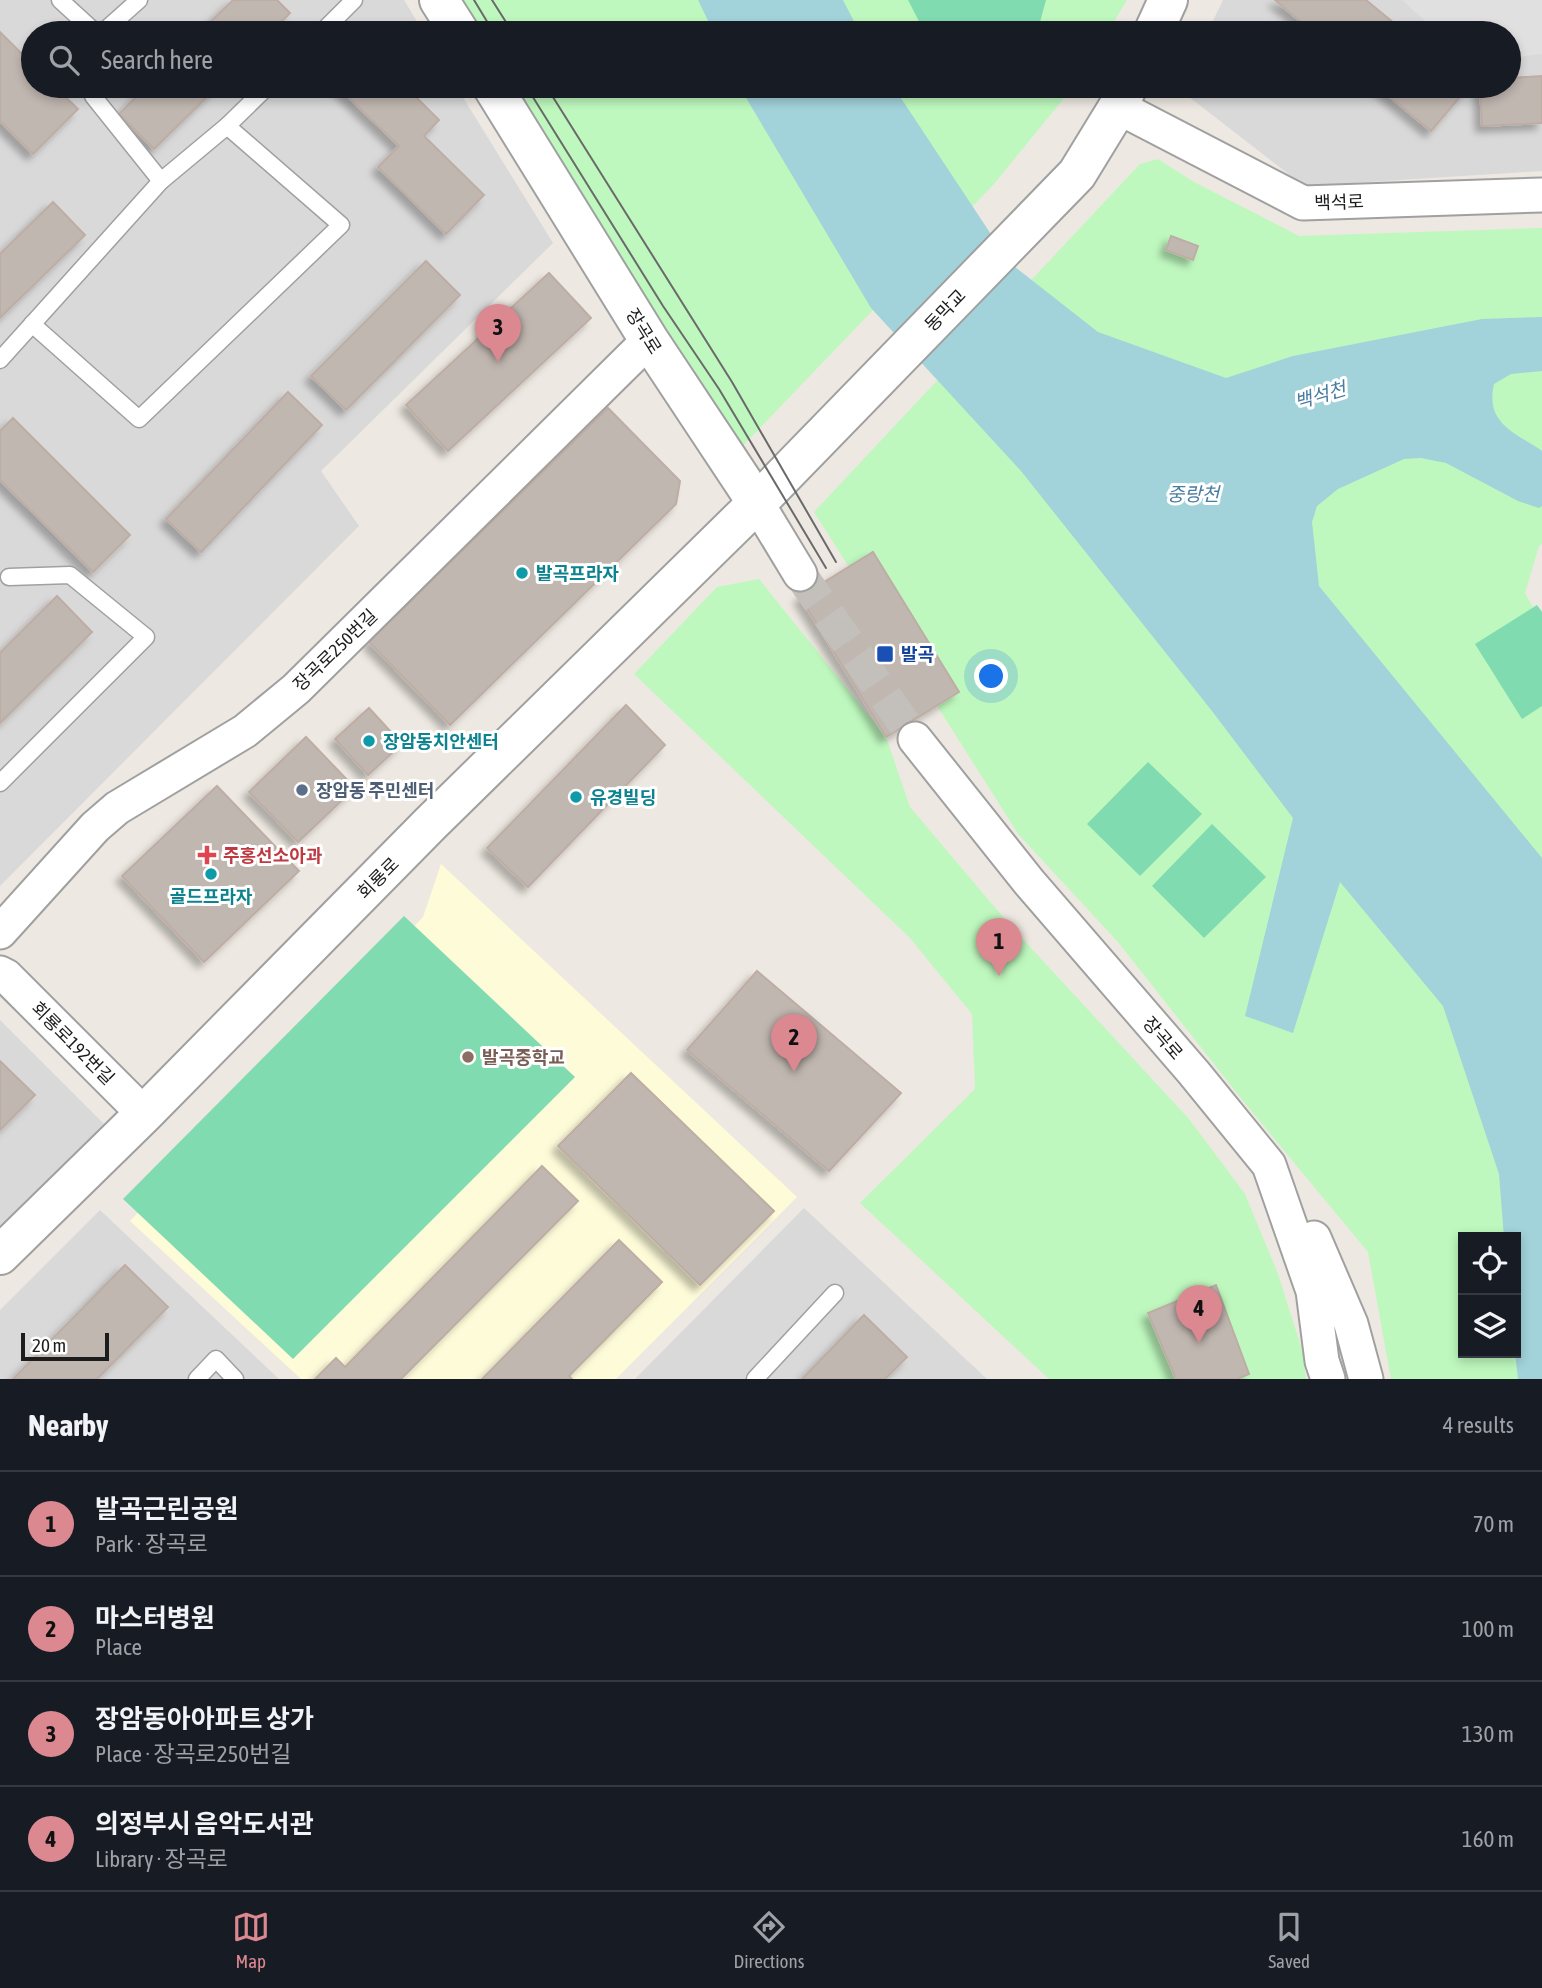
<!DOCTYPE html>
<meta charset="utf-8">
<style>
:root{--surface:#171b24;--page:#242831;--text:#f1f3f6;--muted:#9ea1a6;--line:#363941;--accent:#dc8891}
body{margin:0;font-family:"Asap Condensed","Noto Sans KR",sans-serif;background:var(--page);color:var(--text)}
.controls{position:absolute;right:21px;bottom:21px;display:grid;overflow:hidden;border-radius:0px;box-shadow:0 4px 10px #0003}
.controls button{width:63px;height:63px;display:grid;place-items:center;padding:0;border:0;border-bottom:2px solid var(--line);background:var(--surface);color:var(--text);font:35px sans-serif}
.scale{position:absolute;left:21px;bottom:18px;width:88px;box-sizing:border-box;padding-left:7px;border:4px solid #1c1c1c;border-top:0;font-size:19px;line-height:24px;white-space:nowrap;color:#1c1c1c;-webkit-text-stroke:5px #fff;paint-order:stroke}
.you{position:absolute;left:992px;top:677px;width:24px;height:24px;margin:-18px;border:5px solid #fff;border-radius:50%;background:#1a73e8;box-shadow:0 0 0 10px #1a73e833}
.badge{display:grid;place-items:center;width:46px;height:46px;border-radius:50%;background:var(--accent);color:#111;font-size:23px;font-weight:700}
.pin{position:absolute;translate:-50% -58px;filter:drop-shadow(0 2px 4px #0008)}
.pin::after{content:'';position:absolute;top:37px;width:24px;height:21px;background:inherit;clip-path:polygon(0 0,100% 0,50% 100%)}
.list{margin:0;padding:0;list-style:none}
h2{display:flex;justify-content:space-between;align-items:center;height:91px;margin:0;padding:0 28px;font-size:30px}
h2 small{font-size:23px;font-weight:400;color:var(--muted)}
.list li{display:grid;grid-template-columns:46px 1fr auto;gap:21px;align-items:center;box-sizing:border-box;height:105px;padding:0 28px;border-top:2px solid var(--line)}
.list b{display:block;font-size:26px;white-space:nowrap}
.list p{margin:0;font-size:23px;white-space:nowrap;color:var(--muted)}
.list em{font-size:23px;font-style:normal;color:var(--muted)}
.icon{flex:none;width:38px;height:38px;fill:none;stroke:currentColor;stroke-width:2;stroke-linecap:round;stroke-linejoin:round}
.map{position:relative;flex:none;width:1542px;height:1379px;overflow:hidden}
.search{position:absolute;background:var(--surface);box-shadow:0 4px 10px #0003;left:21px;right:21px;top:21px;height:77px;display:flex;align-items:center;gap:18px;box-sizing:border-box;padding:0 24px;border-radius:38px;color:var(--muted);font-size:26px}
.sheet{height:511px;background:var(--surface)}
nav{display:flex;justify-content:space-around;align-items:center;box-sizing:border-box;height:98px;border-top:2px solid var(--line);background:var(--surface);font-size:19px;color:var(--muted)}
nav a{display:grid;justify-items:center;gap:4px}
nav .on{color:var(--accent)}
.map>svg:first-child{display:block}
.residential{fill:#dad9d9}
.education{fill:#fefbd9}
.park{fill:#bef8be;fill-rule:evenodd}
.pitch{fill:#80dbb0}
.parking{fill:#e0e0e0}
.water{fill:#a2d2da}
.building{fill:#c1b7b1;stroke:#beada4;stroke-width:2;filter:url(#shadow)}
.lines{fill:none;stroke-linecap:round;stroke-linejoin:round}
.minor-tunnel{stroke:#c3bfba;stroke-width:33;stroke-dasharray:33 17;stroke-linecap:butt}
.service-casing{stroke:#a0a0a0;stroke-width:19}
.minor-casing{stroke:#a0a0a0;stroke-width:37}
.tertiary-casing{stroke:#a0a0a0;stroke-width:42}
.service{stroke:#fff;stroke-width:16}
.minor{stroke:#fff;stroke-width:33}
.tertiary{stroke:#fff;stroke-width:38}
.tram{stroke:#6a6a6a;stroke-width:2}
.culture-dot{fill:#0f9aa8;stroke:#fff;stroke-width:2.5}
.transit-dot{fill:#1a4fb4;stroke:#fff;stroke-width:2.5}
.service-dot{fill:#5c6f8a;stroke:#fff;stroke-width:2.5}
.health-dot{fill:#e0444e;stroke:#fff;stroke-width:2.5}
.education-dot{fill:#8d6e63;stroke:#fff;stroke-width:2.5}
.labels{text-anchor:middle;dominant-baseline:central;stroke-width:6;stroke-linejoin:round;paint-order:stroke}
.street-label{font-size:18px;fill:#1c1c1c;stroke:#fff}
.culture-label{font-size:18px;font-weight:bold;fill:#0d838f;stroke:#fff;text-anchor:start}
.transit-label{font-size:18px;font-weight:bold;fill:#164399;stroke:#fff;text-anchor:start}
.service-label{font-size:18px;font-weight:bold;fill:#4e5e75;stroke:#fff;text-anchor:start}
.health-label{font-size:18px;font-weight:bold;fill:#be3a42;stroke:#fff;text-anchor:start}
.education-label{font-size:18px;font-weight:bold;fill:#785e54;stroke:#fff;text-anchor:start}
.water-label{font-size:19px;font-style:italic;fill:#487ca0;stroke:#fff}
</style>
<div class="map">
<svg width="1542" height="1379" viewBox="0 0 1542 1379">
<defs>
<filter id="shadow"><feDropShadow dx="-6" dy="6" stdDeviation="3.5" flood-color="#0004"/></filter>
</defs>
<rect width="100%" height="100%" fill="#ede8e1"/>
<g class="residential">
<path d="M 0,0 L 404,0 L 424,33 L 33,33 L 33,86 L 456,86 L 553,243 L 321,471 L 359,526 L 0,886 Z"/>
<path d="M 1223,0 L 1542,0 L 1542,171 L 1304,186 L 1180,90 L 1182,86 L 1509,86 L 1509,33 L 1207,33 Z"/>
<path d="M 0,1020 L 104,1124 L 0,1225 Z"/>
<path d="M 804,1208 L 987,1379 L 635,1379 Z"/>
<path d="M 100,1210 L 279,1379 L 0,1379 L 0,1310 Z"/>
</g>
<path class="education" d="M 441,864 L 797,1197 L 616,1379 L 301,1379 L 130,1221 L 423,917 Z"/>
<g class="park">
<path d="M 455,0 L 1127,0 L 1107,33 L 475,33 Z"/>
<path d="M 507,86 L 1074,86 L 994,184 L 733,456 Z"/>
<path d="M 1158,159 L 1194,182 L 1299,236 L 1542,228 L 1542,544 L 1539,546 L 1525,593 L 1542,623 L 1542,1379 L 1391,1379 L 1368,1252 L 1244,1102 L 1118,942 L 1019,835 L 814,512 L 1140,164 ZM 1463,1237 L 1516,1237 L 1516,1353 L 1463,1353 Z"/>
<path d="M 759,579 L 886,737 L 910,807 L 1008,923 L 1189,1119 L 1245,1194 L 1278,1274 L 1303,1353 L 1306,1379 L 1049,1379 L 860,1203 L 975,1089 L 972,1014 L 910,938 L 634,674 L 717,587 Z"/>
</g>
<g class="pitch">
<path d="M 908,0 L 1046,0 L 1040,22 L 1034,33 L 925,33 Z"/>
<path d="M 1537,605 L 1542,612 L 1542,706 L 1522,719 L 1475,644 Z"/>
<path d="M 1148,762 L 1202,814 L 1140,876 L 1087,824 Z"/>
<path d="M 1212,824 L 1266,877 L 1204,938 L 1152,886 Z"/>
<path d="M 404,916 L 575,1077 L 293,1359 L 123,1199 Z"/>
</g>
<path class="parking" d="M 1402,0 L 1542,0 L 1542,54 L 1509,58 L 1509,33 L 1438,33 Z"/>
<g class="water">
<path d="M 698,0 L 843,0 L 860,33 L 714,33 Z"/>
<path d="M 739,86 L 893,86 L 1010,263 L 1098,332 L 1226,378 L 1293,356 L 1482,319 L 1542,317 L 1542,371 L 1511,374 L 1494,384 C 1485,423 1514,432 1542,451 L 1542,506 L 1539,508 L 1518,501 L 1446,463 L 1421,458 L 1404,459 L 1338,489 L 1317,506 L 1312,522 L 1319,586 L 1542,858 L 1542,1379 L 1518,1379 L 1515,1353 L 1516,1237 L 1504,1237 L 1499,1174 L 1443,1006 L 1340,882 L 1293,1033 L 1245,1016 L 1293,818 L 1212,711 L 1021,471 L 871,308 Z"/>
</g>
<g class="building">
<path d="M 233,0 L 277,0 L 290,13 L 270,33 L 199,33 Z"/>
<path d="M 1275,0 L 1366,0 L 1406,33 L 1314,33 Z"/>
<path d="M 0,32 L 33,65 L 33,86 L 54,86 L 78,109 L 33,154 L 0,121 Z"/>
<path d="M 1542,76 L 1542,123 L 1482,126 L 1480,86 L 1509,86 L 1509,78 Z"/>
<path d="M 147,86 L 218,86 L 154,149 L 119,114 Z"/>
<path d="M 337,86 L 405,86 L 439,120 L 424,136 L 484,195 L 446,234 L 378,167 L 399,146 Z"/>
<path d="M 1377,86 L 1469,86 L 1431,131 Z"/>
<path d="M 53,202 L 85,235 L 0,318 L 0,254 Z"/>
<path d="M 1171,236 L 1198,246 L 1193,260 L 1166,250 Z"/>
<path d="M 426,261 L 460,295 L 346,410 L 311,376 Z"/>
<path d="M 549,273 L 591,318 L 448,451 L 406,405 Z"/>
<path d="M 288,392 L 322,425 L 201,552 L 166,519 Z"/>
<path d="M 608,408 L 680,481 L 676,504 L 450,725 L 369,642 Z"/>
<path d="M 13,418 L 130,535 L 93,572 L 0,480 L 0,431 Z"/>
<path d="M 873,552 L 959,692 L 886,737 L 800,597 Z"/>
<path d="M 57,596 L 92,632 L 0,723 L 0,653 Z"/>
<path d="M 626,705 L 665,745 L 528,887 L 487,848 Z"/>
<path d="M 369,708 L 402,744 L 368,775 L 335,739 Z"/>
<path d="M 306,737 L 355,788 L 298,842 L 249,792 Z"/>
<path d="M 217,786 L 299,871 L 204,962 L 122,876 Z"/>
<path d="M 757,971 L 901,1093 L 829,1171 L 687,1050 Z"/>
<path d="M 0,1061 L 35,1095 L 0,1130 Z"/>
<path d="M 631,1073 L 774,1211 L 700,1285 L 558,1146 Z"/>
<path d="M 542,1166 L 578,1201 L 401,1379 L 315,1379 L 336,1358 L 345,1367 Z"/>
<path d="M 619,1240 L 662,1282 L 569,1376 L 572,1379 L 482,1379 Z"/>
<path d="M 125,1265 L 168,1307 L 97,1379 L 13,1379 Z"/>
<path d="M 1216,1285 L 1249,1374 L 1237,1379 L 1176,1379 L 1148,1313 Z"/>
<path d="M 864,1315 L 907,1357 L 885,1379 L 802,1379 Z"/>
</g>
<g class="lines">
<path class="minor-tunnel" d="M 800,574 L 915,739"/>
<defs>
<g id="service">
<path d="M 60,0 L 96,33"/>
<path d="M 102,33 L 139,0"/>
<path d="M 321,33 L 354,0"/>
<path d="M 94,86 L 93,96 L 161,181"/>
<path d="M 32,324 L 139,419 L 341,225 L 227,126"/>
<path d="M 0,360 L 161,181 L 227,126 L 268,86"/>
<path d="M 0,783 L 146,637 L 70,575 L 9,577"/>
<path d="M 197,1379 L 216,1359 L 235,1379"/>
<path d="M 755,1379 L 835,1293"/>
</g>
<g id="minor">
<path d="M 1118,107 L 1303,203 L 1542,195"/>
<path d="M 757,503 L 800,574"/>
<path d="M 915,739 L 1029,882 L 1194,1073 L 1269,1165 L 1313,1291 L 1322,1361 L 1328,1379"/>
<path d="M 0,932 L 95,827 L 117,808 L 245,731 L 296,689 L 649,340"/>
<path d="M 0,973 L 6,976 L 144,1114"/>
<path d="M 1314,1238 L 1351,1324 L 1366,1379"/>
</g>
<g id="tertiary">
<path d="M 439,0 L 460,33"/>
<path d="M 1153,33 L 1168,0"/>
<path d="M 492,86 L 649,340 L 757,503"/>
<path d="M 0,1255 L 144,1114 L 430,824 L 757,503 L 1077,174 L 1118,107 L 1128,86"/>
</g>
</defs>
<use href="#service" class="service-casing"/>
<use href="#minor" class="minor-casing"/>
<use href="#tertiary" class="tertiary-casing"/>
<use href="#service" class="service"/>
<use href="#minor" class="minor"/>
<use href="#tertiary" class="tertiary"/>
<g class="tram">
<path d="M 474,0 L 494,33"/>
<path d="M 492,0 L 513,33"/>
<path d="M 526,86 L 663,306 L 719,389 L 826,568"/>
<path d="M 546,86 L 732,382 L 836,562"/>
</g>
</g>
<g class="culture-dot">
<circle cx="522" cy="573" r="7"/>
<circle cx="369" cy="741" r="7"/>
<circle cx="576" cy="797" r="7"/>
<circle cx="211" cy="874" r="7"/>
</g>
<rect class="transit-dot" x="876" y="645" width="18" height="18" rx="3.5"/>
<circle class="service-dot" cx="302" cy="790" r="7"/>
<path class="health-dot" d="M203.5 844.5h7v7h7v7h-7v7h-7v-7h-7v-7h7z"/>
<circle class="education-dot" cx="468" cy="1057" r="7"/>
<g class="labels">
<g class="street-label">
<text transform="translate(1339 202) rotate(-2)">백석로</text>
<text transform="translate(945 310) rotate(-46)">동막교</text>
<text transform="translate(644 331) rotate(58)">장곡로</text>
<text transform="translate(335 650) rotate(-44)">장곡로250번길</text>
<text transform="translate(378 878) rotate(-45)">회룡로</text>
<text transform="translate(1163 1038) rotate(49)">장곡로</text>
<text transform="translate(73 1043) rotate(45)">회룡로192번길</text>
</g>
<g class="culture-label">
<text x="536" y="573">발곡프라자</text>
<text x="383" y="741">장암동치안센터</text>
<text x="590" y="797">유경빌딩</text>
<text x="211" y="896" text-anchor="middle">골드프라자</text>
</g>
<g class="transit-label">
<text x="901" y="654">발곡</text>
</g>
<g class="service-label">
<text x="316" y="790">장암동 주민센터</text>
</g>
<g class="health-label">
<text x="223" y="855">주홍선소아과</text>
</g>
<g class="education-label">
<text x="482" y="1057">발곡중학교</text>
</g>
<g class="water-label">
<text transform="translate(1320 395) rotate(-16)">백석천</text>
<text x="1193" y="494">중랑천</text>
</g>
</g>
</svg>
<div class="controls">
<button><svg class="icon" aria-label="locate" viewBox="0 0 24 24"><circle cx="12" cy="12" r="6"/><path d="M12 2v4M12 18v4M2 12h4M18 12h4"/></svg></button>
<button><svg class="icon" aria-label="layers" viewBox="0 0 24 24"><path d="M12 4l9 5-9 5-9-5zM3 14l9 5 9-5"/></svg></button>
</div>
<div class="scale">20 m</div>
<div class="you"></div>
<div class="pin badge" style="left:999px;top:976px">1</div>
<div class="pin badge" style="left:794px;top:1072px">2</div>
<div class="pin badge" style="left:498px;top:362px">3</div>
<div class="pin badge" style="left:1199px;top:1343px">4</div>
<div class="search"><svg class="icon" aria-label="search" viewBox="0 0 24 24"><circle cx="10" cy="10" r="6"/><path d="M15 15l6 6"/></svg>Search here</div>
</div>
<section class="sheet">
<h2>Nearby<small>4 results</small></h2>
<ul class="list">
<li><span class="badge">1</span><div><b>발곡근린공원</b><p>Park · 장곡로</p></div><em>70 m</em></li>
<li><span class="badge">2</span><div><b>마스터병원</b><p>Place</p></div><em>100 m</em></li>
<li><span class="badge">3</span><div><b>장암동아아파트 상가</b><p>Place · 장곡로250번길</p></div><em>130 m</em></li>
<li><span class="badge">4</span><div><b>의정부시 음악도서관</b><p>Library · 장곡로</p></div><em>160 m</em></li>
</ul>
</section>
<nav>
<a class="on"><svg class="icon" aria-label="map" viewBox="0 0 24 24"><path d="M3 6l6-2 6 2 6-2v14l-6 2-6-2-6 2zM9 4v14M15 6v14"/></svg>Map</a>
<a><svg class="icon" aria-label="directions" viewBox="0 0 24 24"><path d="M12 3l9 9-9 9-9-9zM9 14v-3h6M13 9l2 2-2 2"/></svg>Directions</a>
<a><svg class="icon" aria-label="saved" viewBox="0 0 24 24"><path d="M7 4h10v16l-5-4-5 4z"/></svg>Saved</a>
</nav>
